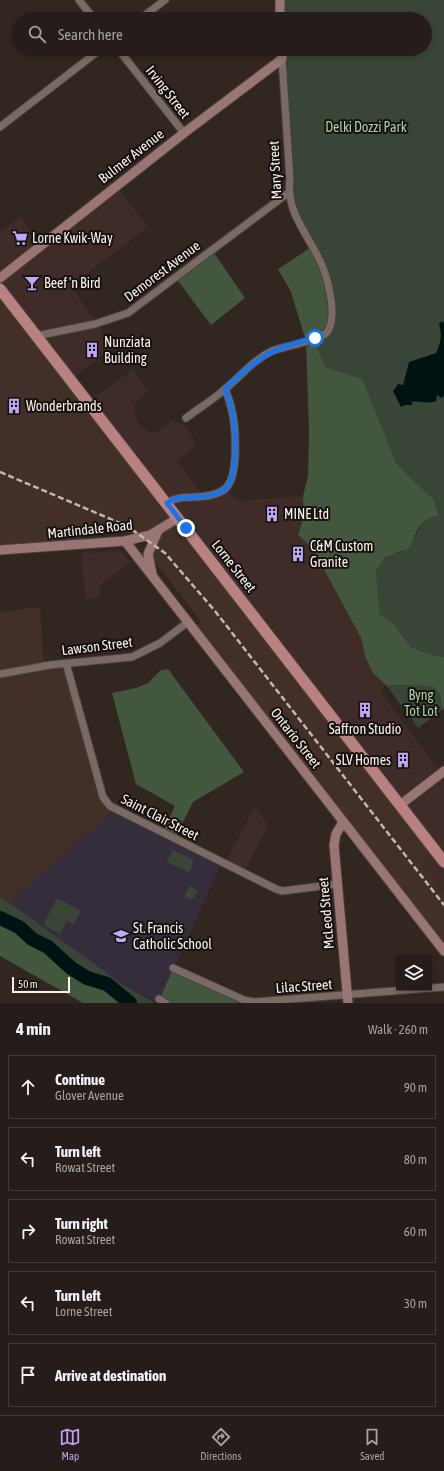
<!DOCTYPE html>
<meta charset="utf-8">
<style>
:root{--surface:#261c19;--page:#2e2522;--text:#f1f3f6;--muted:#a4a1a2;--line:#423a38;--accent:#bca0f2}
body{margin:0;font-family:"Asap Condensed",sans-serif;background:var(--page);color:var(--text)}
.controls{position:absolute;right:12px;bottom:12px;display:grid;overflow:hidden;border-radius:0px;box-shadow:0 2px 6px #0003}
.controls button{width:36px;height:36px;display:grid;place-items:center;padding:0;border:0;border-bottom:1px solid var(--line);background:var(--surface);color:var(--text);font:20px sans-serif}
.scale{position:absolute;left:12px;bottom:10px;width:58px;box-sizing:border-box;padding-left:4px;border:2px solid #f9f1ed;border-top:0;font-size:11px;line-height:14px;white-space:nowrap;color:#f9f1ed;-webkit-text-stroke:3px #16110e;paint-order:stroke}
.stop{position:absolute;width:12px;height:12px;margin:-9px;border:3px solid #1a73e8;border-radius:50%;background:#fff}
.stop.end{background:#1a73e8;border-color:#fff;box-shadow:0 1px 4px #0008}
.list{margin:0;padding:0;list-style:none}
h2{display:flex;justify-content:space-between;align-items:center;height:52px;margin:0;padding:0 16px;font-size:17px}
h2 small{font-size:13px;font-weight:400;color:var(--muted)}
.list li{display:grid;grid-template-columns:26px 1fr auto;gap:12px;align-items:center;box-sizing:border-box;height:64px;margin:0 8px 8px;padding:0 8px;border:1px solid var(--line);border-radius:0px}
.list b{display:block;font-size:15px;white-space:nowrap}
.list p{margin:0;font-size:13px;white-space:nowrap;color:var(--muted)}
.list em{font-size:13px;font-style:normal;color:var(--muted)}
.icon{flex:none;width:22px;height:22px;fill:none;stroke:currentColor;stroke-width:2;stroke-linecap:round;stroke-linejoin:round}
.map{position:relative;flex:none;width:444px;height:1003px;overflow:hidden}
.search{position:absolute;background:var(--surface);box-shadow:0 2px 6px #0003;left:12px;right:12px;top:12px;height:44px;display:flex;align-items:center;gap:10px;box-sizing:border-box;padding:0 14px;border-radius:22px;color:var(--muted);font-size:15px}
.sheet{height:412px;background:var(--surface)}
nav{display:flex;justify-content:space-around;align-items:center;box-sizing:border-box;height:56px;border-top:1px solid var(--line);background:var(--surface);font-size:11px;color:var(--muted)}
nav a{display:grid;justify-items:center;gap:2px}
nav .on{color:var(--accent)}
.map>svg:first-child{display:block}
.commercial{fill:#3f2b28}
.built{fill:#412f28}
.education{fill:#352d3c}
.green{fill:#394536}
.forest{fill:#42573d}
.water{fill:#001313}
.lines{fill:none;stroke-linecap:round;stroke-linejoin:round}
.river{stroke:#001313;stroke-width:14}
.street-casing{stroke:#4b413d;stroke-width:9}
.secondary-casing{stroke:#4b413d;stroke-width:11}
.primary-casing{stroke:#4b413d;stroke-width:13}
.street{stroke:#796a65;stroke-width:7}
.secondary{stroke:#997673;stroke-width:9}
.primary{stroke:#ba8181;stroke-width:11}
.rail{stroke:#c1b8b4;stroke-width:2.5;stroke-dasharray:6 3;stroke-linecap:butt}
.route{stroke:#1a73e8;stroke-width:5}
.labels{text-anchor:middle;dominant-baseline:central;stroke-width:4;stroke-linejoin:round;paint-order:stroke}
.street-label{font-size:14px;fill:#f9f1ed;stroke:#16110e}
.park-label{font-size:14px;fill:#a9d09f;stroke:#16110e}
.poi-label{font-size:14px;fill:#f9f1ed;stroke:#16110e;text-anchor:start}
</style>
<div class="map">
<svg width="444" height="1003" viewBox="0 0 444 1003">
<rect width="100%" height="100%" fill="#322621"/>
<g class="commercial">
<path d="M 117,187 L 148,227 L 71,286 L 113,348 L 71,379 L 0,288 L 0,232 L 20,217 L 42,246 Z"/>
<path d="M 133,369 L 148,391 L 134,406 L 137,420 L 143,428 L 149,432 L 155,433 L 173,420 L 185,426 L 196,442 L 191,451 L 177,461 L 204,496 L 226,489 L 237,501 L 303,496 L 304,516 L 298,535 L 309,545 L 319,560 L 361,638 L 365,656 L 386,685 L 380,691 L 444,777 L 444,895 L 89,402 Z"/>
<path d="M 120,551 L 130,562 L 100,585 L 100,598 L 85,599 L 82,553 Z"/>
<path d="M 255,806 L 268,825 L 244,872 L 225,863 Z"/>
</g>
<g class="built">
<path d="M 0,288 L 431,844 L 422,863 L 444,895 L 444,951 L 193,628 L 201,622 L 155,562 L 152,556 L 152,550 L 158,532 L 137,539 L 125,531 L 81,533 L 82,545 L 0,551 Z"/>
<path d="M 40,607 L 44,666 L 67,664 L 104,796 L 115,809 L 9,903 L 0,896 L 0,612 Z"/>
</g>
<path class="education" d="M 115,809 L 222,862 L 158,1003 L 122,984 L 9,903 Z"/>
<g class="green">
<path d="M 280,0 L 444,0 L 444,657 L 426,653 L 411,647 L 394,624 L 380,615 L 376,571 C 383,561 388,553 401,552 C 405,548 410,545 413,540 C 425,523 415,520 439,515 L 396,463 L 386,441 L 337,371 L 325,367 L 313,339 L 330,288 L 293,209 L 282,49 L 425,49 L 425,19 L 281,19 Z"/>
<path d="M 386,685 L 432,686 L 440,694 L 442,710 L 418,728 Z"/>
<path d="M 173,850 L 194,860 L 189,873 L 167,862 Z"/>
<path d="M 189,886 L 194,888 L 198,892 L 194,898 L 190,899 L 184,897 Z"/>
<path d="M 0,896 L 122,984 L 155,1003 L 131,1003 L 107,983 L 86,977 L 71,967 L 49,946 L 32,939 L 19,926 L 0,917 Z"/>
<path d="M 57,898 L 81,911 L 73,924 L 67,921 L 60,934 L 43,925 Z"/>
</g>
<g class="forest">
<path d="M 313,246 L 325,273 L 330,329 L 314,339 L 325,367 L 362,379 L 396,463 L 410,478 L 433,499 L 439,516 C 417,518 419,531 409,548 L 386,557 L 376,571 L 380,615 L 394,624 L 411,647 L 426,653 L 444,657 L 444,708 L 442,710 L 440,694 L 432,686 L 386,685 L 373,673 L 365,656 L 361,638 L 319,560 L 309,545 L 298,535 L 304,516 L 303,496 L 308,476 L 309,431 L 306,341 L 291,292 L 278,269 Z"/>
<path d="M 212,250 L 245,298 L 211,325 L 176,278 Z"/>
<path d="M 168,669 L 244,772 L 193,802 L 175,838 L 163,832 L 175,806 L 136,784 L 112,693 L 136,688 L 148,683 L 161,670 Z"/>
<path d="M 0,917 L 19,926 L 32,939 L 49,946 L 71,967 L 86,977 L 107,983 L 131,1003 L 83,1003 L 0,956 Z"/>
<path d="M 173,969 L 244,1001 L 281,1003 L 167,1003 L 160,998 Z"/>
</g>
<path class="water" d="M 442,321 L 444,323 L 444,396 L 441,398 L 437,395 L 436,401 C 425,405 421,400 412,402 L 412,405 L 405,405 L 401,407 L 393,391 L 398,384 L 403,385 L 409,362 L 436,353 C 441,344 442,334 439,324 Z"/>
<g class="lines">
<path class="river" d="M 0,918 L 19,927 L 32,939 L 48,947 L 71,968 L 87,978 L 107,984 L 130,1003"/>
<defs>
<g id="street">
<path d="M 79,0 L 94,19"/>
<path d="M 140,19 L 165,0"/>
<path d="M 118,49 L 184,133"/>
<path d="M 0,127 L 101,49"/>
<path d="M 36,336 L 95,324 L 128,313 L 288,193"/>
<path d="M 186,418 C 199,408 213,400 225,389 C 241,376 253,360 272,351 C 284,346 323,340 328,331 C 338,314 327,273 318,257 C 305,230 286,211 290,179 L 282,59"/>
<path d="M 167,503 C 182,493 199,500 215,494 C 218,493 223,491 226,488 C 239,475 236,425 231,407 C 230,401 227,395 225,389"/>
<path d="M 66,663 L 103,797 L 110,806 L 276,889 L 282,891 L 338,884"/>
<path d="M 0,674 L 50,665 L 132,657 L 160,643 L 188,622"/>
<path d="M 173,968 L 244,1000 L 253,1002 L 444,987"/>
<path d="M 159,999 L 166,1003"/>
</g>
<g id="secondary">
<path d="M 280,0 L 280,19"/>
<path d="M 0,278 L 184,133 L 282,59 L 282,49"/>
<path d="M 125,541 L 444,951"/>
<path d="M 0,550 L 125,541 L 150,535 L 178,518"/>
<path d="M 152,574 L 148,554 L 158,531"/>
<path d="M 400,805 L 444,771"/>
<path d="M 343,822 L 336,834 L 334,845 L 348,1003"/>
</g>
<path id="primary" d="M 0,289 L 444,862"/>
</defs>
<use href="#street" class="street-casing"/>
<use href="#secondary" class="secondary-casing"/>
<use href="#primary" class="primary-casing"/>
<use href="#street" class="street"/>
<use href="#secondary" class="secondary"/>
<use href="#primary" class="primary"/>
<path class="rail" d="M 0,472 L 120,523 L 131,529 L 165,553 L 215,611 L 444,905"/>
</g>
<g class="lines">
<path class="route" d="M 186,528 L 167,503 C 182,493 199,500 215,494 C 218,493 223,491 226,488 C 239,475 236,424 231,407 C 230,401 227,395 225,389 C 258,357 270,349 315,338"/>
</g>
<defs>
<symbol id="supermarket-bare" viewBox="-9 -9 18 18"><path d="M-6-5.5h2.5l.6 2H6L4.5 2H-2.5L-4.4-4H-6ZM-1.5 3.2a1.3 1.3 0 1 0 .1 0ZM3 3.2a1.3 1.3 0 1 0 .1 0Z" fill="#bda9f5" stroke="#16110e" stroke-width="2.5" paint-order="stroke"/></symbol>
<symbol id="bar-bare" viewBox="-9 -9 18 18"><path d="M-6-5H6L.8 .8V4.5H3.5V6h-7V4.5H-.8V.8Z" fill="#bda9f5" stroke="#16110e" stroke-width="2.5" paint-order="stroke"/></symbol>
<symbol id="building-bare" viewBox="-9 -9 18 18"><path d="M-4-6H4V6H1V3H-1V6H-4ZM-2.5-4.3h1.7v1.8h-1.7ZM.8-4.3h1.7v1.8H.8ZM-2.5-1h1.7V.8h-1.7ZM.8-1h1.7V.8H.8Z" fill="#bda9f5" stroke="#16110e" stroke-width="2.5" paint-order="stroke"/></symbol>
<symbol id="school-bare" viewBox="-9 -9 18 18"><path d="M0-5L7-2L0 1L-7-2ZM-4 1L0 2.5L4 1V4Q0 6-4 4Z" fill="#bda9f5" stroke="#16110e" stroke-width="2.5" paint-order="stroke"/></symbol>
</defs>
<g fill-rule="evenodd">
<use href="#supermarket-bare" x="9" y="227" width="22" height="22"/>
<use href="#bar-bare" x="21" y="272" width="22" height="22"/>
<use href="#building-bare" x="81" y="339" width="22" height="22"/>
<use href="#building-bare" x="3" y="395" width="22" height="22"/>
<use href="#building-bare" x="261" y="503" width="22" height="22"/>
<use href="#building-bare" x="287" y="543" width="22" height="22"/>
<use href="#building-bare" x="354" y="699" width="22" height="22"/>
<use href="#building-bare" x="392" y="749" width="22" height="22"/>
<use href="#school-bare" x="110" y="925" width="22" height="22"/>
</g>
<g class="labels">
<g class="street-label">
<text transform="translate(168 92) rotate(52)">Irving Street</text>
<text transform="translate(131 156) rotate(-38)">Bulmer Avenue</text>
<text transform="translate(275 170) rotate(-93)">Mary Street</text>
<text transform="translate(162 271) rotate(-37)">Demorest Avenue</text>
<text transform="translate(90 529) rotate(-6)">Martindale Road</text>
<text transform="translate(234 566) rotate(52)">Lorne Street</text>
<text transform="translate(97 646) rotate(-7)">Lawson Street</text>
<text transform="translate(296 738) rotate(52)">Ontario Street</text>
<text transform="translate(160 817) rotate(27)">Saint Clair Street</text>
<text transform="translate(326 913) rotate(-95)">McLeod Street</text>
<text transform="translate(304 986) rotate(-4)">Lilac Street</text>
</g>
<g class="park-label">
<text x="366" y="127">Delki Dozzi Park</text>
<text x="421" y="695">Byng<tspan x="421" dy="16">Tot Lot</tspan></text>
</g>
<g class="poi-label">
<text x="32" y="238">Lorne Kwik-Way</text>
<text x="44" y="283">Beef 'n Bird</text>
<text x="104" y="342">Nunziata<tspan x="104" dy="16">Building</tspan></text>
<text x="26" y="406">Wonderbrands</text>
<text x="284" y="514">MINE Ltd</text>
<text x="310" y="546">C&amp;M Custom<tspan x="310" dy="16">Granite</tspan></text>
<text x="365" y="729" text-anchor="middle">Saffron Studio</text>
<text x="391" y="760" text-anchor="end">SLV Homes</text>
<text x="133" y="928">St. Francis<tspan x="133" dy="16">Catholic School</tspan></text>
</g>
</g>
</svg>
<div class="controls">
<button><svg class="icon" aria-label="layers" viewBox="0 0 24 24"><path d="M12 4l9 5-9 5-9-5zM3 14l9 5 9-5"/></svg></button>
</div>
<div class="scale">50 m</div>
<div class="stop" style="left:315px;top:338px"></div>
<div class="stop end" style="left:186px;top:528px"></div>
<div class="search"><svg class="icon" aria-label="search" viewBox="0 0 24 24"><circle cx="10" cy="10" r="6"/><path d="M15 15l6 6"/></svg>Search here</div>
</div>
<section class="sheet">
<h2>4 min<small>Walk · 260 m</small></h2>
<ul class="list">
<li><svg class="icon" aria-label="ahead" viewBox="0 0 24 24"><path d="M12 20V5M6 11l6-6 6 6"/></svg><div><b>Continue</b><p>Glover Avenue</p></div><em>90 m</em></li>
<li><svg class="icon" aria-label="left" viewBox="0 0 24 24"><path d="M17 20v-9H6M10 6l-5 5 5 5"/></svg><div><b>Turn left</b><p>Rowat Street</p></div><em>80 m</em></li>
<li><svg class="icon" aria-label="right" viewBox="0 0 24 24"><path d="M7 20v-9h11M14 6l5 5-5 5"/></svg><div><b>Turn right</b><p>Rowat Street</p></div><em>60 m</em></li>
<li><svg class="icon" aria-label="left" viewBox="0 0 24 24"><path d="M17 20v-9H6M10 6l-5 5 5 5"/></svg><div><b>Turn left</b><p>Lorne Street</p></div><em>30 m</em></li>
<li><svg class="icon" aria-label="arrive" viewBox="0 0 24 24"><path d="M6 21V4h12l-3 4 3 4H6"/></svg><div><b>Arrive at destination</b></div></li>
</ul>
</section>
<nav>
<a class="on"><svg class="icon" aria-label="map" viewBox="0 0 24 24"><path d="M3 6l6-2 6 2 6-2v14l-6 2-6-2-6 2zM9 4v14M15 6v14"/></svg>Map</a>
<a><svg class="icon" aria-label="directions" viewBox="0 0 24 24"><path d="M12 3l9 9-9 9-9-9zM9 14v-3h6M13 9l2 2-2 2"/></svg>Directions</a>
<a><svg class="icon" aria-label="saved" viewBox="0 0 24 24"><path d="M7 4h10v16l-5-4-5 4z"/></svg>Saved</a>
</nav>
